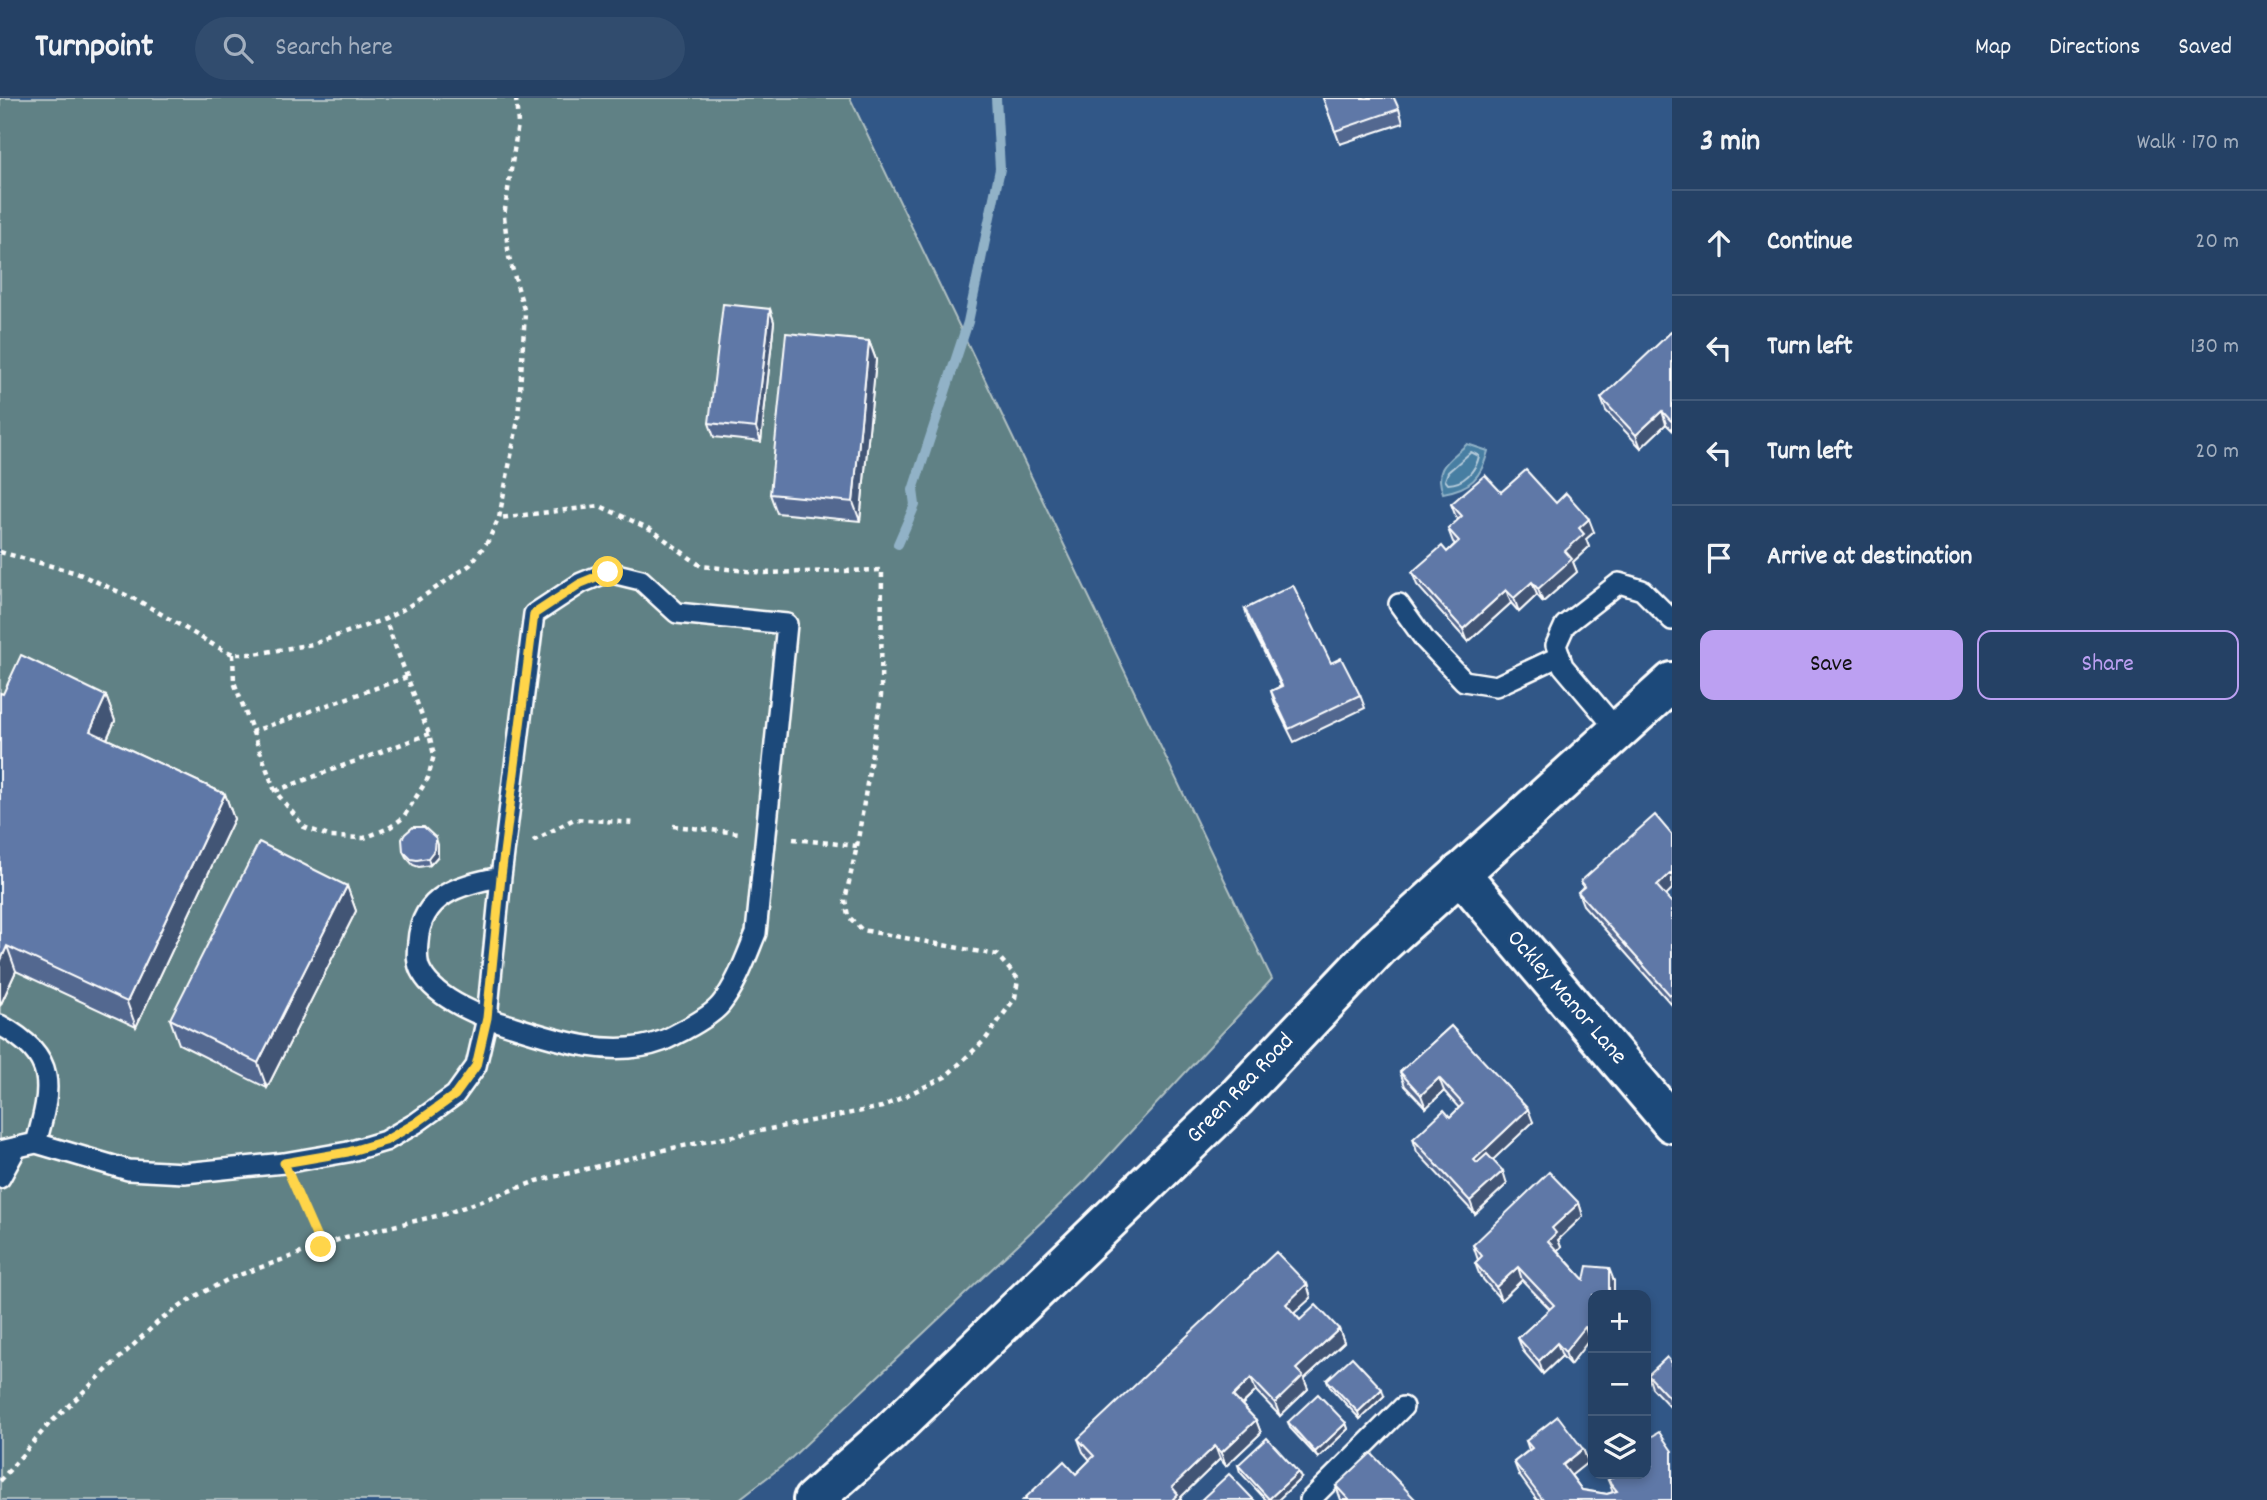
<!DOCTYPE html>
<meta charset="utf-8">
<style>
:root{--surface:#254165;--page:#314c6e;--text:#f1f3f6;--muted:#a3afbf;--line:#425a79;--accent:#bca0f2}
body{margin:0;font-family:Dekko,sans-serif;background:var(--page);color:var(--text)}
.controls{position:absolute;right:21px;bottom:21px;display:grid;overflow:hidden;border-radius:14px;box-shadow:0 4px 10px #0003}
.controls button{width:63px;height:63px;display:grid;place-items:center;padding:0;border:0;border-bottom:2px solid var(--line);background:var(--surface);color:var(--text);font:35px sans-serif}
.stop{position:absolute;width:21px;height:21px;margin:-16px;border:5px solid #ffd54a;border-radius:50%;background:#fff}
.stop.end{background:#ffd54a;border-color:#fff;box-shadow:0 2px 7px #0008}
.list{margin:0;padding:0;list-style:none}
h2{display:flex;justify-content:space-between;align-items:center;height:91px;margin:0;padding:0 28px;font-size:30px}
h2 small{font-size:23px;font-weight:400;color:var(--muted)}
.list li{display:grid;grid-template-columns:46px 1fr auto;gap:21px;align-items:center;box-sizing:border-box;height:105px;padding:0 28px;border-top:2px solid var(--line)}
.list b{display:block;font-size:26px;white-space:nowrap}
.list em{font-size:23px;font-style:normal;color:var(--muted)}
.actions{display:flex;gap:14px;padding:21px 28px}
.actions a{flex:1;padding:16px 0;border:2px solid var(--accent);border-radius:14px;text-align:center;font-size:24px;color:var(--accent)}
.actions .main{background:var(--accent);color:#111}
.icon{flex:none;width:38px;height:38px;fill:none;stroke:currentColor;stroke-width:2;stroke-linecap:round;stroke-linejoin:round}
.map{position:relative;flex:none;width:1672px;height:1402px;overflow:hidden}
header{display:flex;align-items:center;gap:42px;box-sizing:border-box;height:98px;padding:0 35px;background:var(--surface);border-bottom:2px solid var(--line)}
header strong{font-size:33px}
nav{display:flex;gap:38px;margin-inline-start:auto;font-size:24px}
.search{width:490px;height:63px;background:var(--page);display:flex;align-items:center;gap:18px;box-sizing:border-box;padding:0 24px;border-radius:38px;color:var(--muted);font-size:26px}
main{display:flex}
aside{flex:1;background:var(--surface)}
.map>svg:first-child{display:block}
.green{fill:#608185;stroke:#b0c0c2;stroke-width:2}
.water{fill:#477ea2;stroke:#91b2c7;stroke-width:2}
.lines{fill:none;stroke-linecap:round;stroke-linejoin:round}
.shore{stroke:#b5cbda;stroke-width:2}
.stream{stroke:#91b2c7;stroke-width:10}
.service-casing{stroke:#fff;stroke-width:24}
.minor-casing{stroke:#fff;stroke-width:44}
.path{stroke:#fff;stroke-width:4.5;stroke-dasharray:5 5;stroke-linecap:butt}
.service{stroke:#1f4a7a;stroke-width:19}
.minor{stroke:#1f4a7a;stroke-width:38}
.wall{fill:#526790;stroke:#fff;stroke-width:2}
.shaded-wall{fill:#425475;stroke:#fff;stroke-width:2}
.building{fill:#5f78a7;stroke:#fff;stroke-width:2}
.route{stroke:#ffd54a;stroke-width:9}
.labels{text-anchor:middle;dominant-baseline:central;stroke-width:7;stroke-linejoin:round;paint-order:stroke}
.street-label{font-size:24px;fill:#fff;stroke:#1f4a7a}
</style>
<header>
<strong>Turnpoint</strong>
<div class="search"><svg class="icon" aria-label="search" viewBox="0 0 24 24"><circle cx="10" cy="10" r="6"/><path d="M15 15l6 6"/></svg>Search here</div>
<nav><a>Map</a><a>Directions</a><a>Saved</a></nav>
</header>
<main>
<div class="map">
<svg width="1672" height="1402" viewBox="0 0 1672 1402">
<rect width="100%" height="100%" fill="#315787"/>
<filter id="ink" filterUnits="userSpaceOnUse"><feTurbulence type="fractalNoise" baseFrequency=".0143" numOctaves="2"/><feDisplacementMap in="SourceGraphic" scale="14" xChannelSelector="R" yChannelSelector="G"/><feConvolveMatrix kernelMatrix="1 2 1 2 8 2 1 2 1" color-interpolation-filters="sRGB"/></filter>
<g filter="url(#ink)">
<path class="green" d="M 0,0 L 850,0 L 1272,881 L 1086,1082 L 786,1365 L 738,1402 L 0,1402 Z"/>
<path class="water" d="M 1467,346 L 1488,353 C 1481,380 1471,390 1443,395 C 1433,369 1449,363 1467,346 Z"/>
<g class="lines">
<path class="shore" d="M 1471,354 L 1479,358 C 1476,373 1463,386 1448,386 L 1445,382 L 1448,374 Z"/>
<path class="stream" d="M 898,446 L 915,407 L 913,392 L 968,224 L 1000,71 L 996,0"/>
<defs>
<g id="service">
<path d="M 1399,506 L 1425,542 L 1464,583 L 1496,588 L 1560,558"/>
<path d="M 1618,633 L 1563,568 L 1556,547 L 1565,527 L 1619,485 L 1642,492 L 1672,522"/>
<path d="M 0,927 C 58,959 52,988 36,1045"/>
<path d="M 0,1053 L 36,1045 L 128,1072 L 184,1075 L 284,1065 L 348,1054 L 385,1043 L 416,1025 L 455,997 L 476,968 L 487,920 L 501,779 L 534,516 L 581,485 L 608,474 L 641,482 L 677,515 L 787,526 L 756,835 C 746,859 737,886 721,906 C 713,916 697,925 686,931 C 678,935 670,940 662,943 C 614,961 558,943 512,928 C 484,920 437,902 422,875 C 416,866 417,854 418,844 C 421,797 460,786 501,779"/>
<path d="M 0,1080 L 17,1049"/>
<path d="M 1310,1402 L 1403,1309"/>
</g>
<g id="minor">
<path d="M 1460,775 L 1672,1025"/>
<path d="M 813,1402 L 888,1336 L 1235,1001 L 1379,849 L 1672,584"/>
</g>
</defs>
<use href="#service" class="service-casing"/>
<use href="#minor" class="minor-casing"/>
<g class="path">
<path d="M 0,454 L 77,475 L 139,503 L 217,549 L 233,556 L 255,556 L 313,546 L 385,521 L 406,510 L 470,467 L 488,443 L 499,420 L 518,322 L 525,215 L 509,159 L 504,118 L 518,26 L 516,0"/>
<path d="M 233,556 L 234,584 L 275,693 L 304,729 L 331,739 L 364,740 L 389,730 L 403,720 L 428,680 L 434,657 L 429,636 L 385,521"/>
<path d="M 251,634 L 407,579"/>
<path d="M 275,693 L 429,636"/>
<path d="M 673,728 L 739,735"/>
<path d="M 793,741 L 857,748"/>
<path d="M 533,743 L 574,721 L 635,725"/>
<path d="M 296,1092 L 321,1149"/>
<path d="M 0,1383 L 48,1327 L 159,1223 L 194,1199 L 231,1180 L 346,1139 L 445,1116 L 537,1083 L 668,1051 L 882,1009 L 945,979 L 985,942 L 1015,900 L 1018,881 L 997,857 L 862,832 L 848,818 L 845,802 L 857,748 L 881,598 L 882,472 L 765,475 L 701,468 L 652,432 L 600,408 L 499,420"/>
</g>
<use href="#service" class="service"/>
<use href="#minor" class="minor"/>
</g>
<g class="wall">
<path d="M 1323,0 L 1399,11 L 1403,25 L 1340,46 Z"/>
<path d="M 770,211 L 774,224 L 761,344 L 714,339 L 709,325 Z"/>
<path d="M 1672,235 L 1672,332 L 1666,326 L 1641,350 L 1606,313 L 1601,300 Z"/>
<path d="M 869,243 L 876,262 L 860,423 L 777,415 L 770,396 Z"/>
<path d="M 1501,394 L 1556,405 L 1594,434 L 1586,441 L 1589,449 L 1573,464 L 1577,474 L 1543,504 L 1537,497 L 1519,514 L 1511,505 L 1468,544 L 1417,487 L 1412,474 L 1447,454 L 1455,446 L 1453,444 L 1448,431 L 1458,422 L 1456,419 L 1451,406 Z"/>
<path d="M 1245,511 L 1360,597 L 1365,610 L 1294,644 L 1275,606 L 1271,593 L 1281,588 L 1249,524 Z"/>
<path d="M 0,595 L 3,596 L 106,598 L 115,623 L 107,641 L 225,696 L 234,721 L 136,929 L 16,873 L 0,908 Z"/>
<path d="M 438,747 L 438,758 L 430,767 L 419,769 L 413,767 L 406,759 L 403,753 Z"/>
<path d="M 1581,783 L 1665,797 L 1672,805 L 1672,907 L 1583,807 L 1578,794 L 1583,789 Z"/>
<path d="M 347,788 L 356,813 L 267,990 L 179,946 L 170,921 Z"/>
<path d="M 1451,928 L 1533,1024 L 1492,1062 L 1507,1086 L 1475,1116 L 1417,1054 L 1413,1041 L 1450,1019 L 1459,1010 L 1444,993 L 1426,1010 L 1405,988 L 1400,974 Z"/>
<path d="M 1579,1105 L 1583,1118 L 1558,1142 L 1561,1149 L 1557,1152 L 1584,1182 L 1614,1183 L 1614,1197 L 1593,1197 L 1593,1243 L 1589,1242 L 1570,1267 L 1562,1258 L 1543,1276 L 1523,1253 L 1518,1240 L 1550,1211 L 1522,1182 L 1501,1202 L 1480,1178 L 1475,1165 L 1478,1162 L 1473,1147 Z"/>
<path d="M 1307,1186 L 1311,1200 L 1294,1215 L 1300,1222 L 1339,1231 L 1344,1244 L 1304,1281 L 1308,1291 L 1280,1318 L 1256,1293 L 1242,1307 L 1256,1322 L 1261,1335 L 1226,1368 L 1220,1361 L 1180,1400 L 1181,1402 L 1023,1402 L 1076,1376 L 1090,1362 L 1083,1354 L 1078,1341 Z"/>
<path d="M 1672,1265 L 1672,1311 L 1652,1290 L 1648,1277 Z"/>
<path d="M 1327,1282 L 1384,1298 L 1360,1321 L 1330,1289 Z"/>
<path d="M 1288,1324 L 1346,1325 L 1348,1331 L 1318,1360 L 1290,1330 Z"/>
<path d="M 1646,1342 L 1672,1402 L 1537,1402 L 1519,1377 L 1514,1364 L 1529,1352 L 1526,1343 L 1583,1351 L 1588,1364 L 1571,1377 L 1582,1392 L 1607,1396 L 1613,1394 L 1608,1382 L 1637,1376 L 1650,1368 L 1646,1361 Z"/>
<path d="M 1238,1367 L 1301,1380 L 1278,1402 L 1266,1402 L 1240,1374 Z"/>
<path d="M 1336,1388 L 1416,1402 L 1341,1402 Z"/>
</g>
<g class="shaded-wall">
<path d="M 770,211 L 774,224 L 761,344 L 756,330 Z"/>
<path d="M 869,243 L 876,262 L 860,423 L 853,404 Z"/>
<path d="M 1662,313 L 1666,326 L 1641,350 L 1636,337 Z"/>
<path d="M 1589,421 L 1594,434 L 1586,441 L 1589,449 L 1573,464 L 1577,474 L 1543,504 L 1538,491 L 1565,453 L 1579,430 Z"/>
<path d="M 1532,484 L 1537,497 L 1519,514 L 1514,500 Z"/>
<path d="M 1506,492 L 1511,505 L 1468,544 L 1463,531 Z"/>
<path d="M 106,598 L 115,623 L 99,658 L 90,633 Z"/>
<path d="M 225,696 L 234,721 L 136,929 L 127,904 Z"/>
<path d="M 436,740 L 438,747 L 438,758 L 430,767 L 428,760 Z"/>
<path d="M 1672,774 L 1672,791 L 1662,801 L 1657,788 Z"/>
<path d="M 347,788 L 356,813 L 267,990 L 258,965 Z"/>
<path d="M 7,848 L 16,873 L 0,908 L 0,864 Z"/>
<path d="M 1439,980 L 1444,993 L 1426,1010 L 1421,997 Z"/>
<path d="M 1528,1011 L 1533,1024 L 1479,1075 L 1474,1062 Z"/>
<path d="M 1503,1073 L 1507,1086 L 1475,1116 L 1470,1103 Z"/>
<path d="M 1579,1105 L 1583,1118 L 1558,1142 L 1561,1149 L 1553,1156 L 1548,1143 L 1552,1130 Z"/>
<path d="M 1518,1169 L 1522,1182 L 1501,1202 L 1496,1189 Z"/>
<path d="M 1609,1170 L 1614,1183 L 1614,1197 L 1609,1197 Z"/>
<path d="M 1307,1186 L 1311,1200 L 1290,1219 L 1286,1206 Z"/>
<path d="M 1585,1229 L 1589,1242 L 1570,1267 L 1565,1254 Z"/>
<path d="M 1339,1231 L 1344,1244 L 1304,1281 L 1308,1291 L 1280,1318 L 1275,1305 L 1296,1271 Z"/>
<path d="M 1557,1245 L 1562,1258 L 1543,1276 L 1539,1263 Z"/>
<path d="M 1251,1280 L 1256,1293 L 1237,1311 L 1233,1298 Z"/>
<path d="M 1382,1291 L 1384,1298 L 1360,1321 L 1358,1314 Z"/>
<path d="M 1256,1322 L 1261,1335 L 1226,1368 L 1221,1355 Z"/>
<path d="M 1346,1325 L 1348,1331 L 1318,1360 L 1315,1354 Z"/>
<path d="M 1215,1348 L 1220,1361 L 1180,1400 L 1181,1402 L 1172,1402 L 1172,1389 Z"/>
<path d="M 1583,1351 L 1588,1364 L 1568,1380 L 1563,1367 Z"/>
<path d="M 1298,1374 L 1301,1380 L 1278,1402 L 1270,1402 L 1269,1401 Z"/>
</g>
<g class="building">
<path d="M 1323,0 L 1394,0 L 1399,11 L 1335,33 Z"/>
<path d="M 723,206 L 770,211 L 756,330 L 709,325 Z"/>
<path d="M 1671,234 L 1672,235 L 1672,324 L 1662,313 L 1636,337 L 1601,300 Z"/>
<path d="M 786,235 L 869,243 L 853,404 L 770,396 Z"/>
<path d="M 1526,372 L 1556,405 L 1566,395 L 1589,421 L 1579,430 L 1584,436 L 1565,453 L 1572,461 L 1538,491 L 1532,484 L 1514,500 L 1506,492 L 1463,531 L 1412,474 L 1442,448 L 1447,454 L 1459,443 L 1448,431 L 1462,418 L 1451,406 L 1485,377 L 1501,394 Z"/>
<path d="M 1293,487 L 1331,565 L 1341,560 L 1360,597 L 1289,631 L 1271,593 L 1282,588 L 1245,511 Z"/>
<path d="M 21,557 L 106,598 L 90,633 L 225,696 L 127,904 L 7,848 L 0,864 L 0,595 L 3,596 Z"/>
<path d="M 1655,717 L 1672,737 L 1672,774 L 1657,788 L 1672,805 L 1672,895 L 1670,897 L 1578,794 L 1585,788 L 1581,783 Z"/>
<path d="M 413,729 L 424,729 L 436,740 L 435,751 L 428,760 L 417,762 L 411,761 L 403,753 L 402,741 L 405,736 Z"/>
<path d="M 259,744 L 347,788 L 258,965 L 170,921 Z"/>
<path d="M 1451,928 L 1528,1011 L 1474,1062 L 1477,1065 L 1487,1056 L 1503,1073 L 1470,1103 L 1413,1041 L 1444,1012 L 1450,1019 L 1463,1006 L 1439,980 L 1421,997 L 1400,974 Z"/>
<path d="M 1549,1074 L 1579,1105 L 1552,1130 L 1556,1135 L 1548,1143 L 1584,1182 L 1587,1168 L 1609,1170 L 1609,1197 L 1593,1197 L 1593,1230 L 1585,1229 L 1565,1254 L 1557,1245 L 1539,1263 L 1518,1240 L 1554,1207 L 1518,1169 L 1496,1189 L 1475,1165 L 1482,1158 L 1473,1147 Z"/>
<path d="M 1276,1154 L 1307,1186 L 1286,1206 L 1300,1222 L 1316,1207 L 1339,1231 L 1296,1271 L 1303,1278 L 1275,1305 L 1251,1280 L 1233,1298 L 1256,1322 L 1221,1355 L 1215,1348 L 1172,1389 L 1178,1396 L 1172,1402 L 1023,1402 L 1064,1363 L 1076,1376 L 1094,1358 L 1078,1341 Z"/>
<path d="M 1352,1259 L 1382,1291 L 1358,1314 L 1327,1282 Z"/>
<path d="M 1667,1259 L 1672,1265 L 1672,1303 L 1648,1277 Z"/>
<path d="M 1318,1296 L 1346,1325 L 1315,1354 L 1288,1324 Z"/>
<path d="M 1558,1318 L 1583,1351 L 1563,1367 L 1582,1392 L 1607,1396 L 1617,1393 L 1608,1382 L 1617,1376 L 1646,1376 L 1646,1371 L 1652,1367 L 1646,1357 L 1646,1342 L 1659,1334 L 1672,1353 L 1672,1402 L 1543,1402 L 1514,1364 L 1532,1350 L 1526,1343 Z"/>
<path d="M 1267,1340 L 1298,1374 L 1269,1401 L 1238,1367 Z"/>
<path d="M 1371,1355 L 1416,1402 L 1349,1402 L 1336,1388 Z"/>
<path d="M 1229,1376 L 1254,1402 L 1201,1402 Z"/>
</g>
</g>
<g class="lines" filter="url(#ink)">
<path class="route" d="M 321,1149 L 284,1065 L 348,1054 L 385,1043 L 416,1025 L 455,997 L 476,968 L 487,920 L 501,779 L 534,516 L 581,485 L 608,474"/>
</g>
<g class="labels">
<g class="street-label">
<text transform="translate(1566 900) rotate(49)">Ockley Manor Lane</text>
<text transform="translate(1241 991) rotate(-46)">Green Rea Road</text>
</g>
</g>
</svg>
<div class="controls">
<button>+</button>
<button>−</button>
<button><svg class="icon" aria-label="layers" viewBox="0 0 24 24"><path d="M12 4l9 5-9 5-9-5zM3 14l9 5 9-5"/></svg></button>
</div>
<div class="stop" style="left:608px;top:474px"></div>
<div class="stop end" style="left:321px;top:1149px"></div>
</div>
<aside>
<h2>3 min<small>Walk · 170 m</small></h2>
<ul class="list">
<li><svg class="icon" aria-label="ahead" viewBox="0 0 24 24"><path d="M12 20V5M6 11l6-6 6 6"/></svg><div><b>Continue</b></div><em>20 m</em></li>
<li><svg class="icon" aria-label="left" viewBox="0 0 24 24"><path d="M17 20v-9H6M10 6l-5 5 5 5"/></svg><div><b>Turn left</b></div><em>130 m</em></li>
<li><svg class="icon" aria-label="left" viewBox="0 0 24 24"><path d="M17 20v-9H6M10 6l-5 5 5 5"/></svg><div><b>Turn left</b></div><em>20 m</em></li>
<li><svg class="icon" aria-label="arrive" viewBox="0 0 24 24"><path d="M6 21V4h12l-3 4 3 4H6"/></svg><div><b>Arrive at destination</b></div></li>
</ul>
<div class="actions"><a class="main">Save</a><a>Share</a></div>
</aside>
</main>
